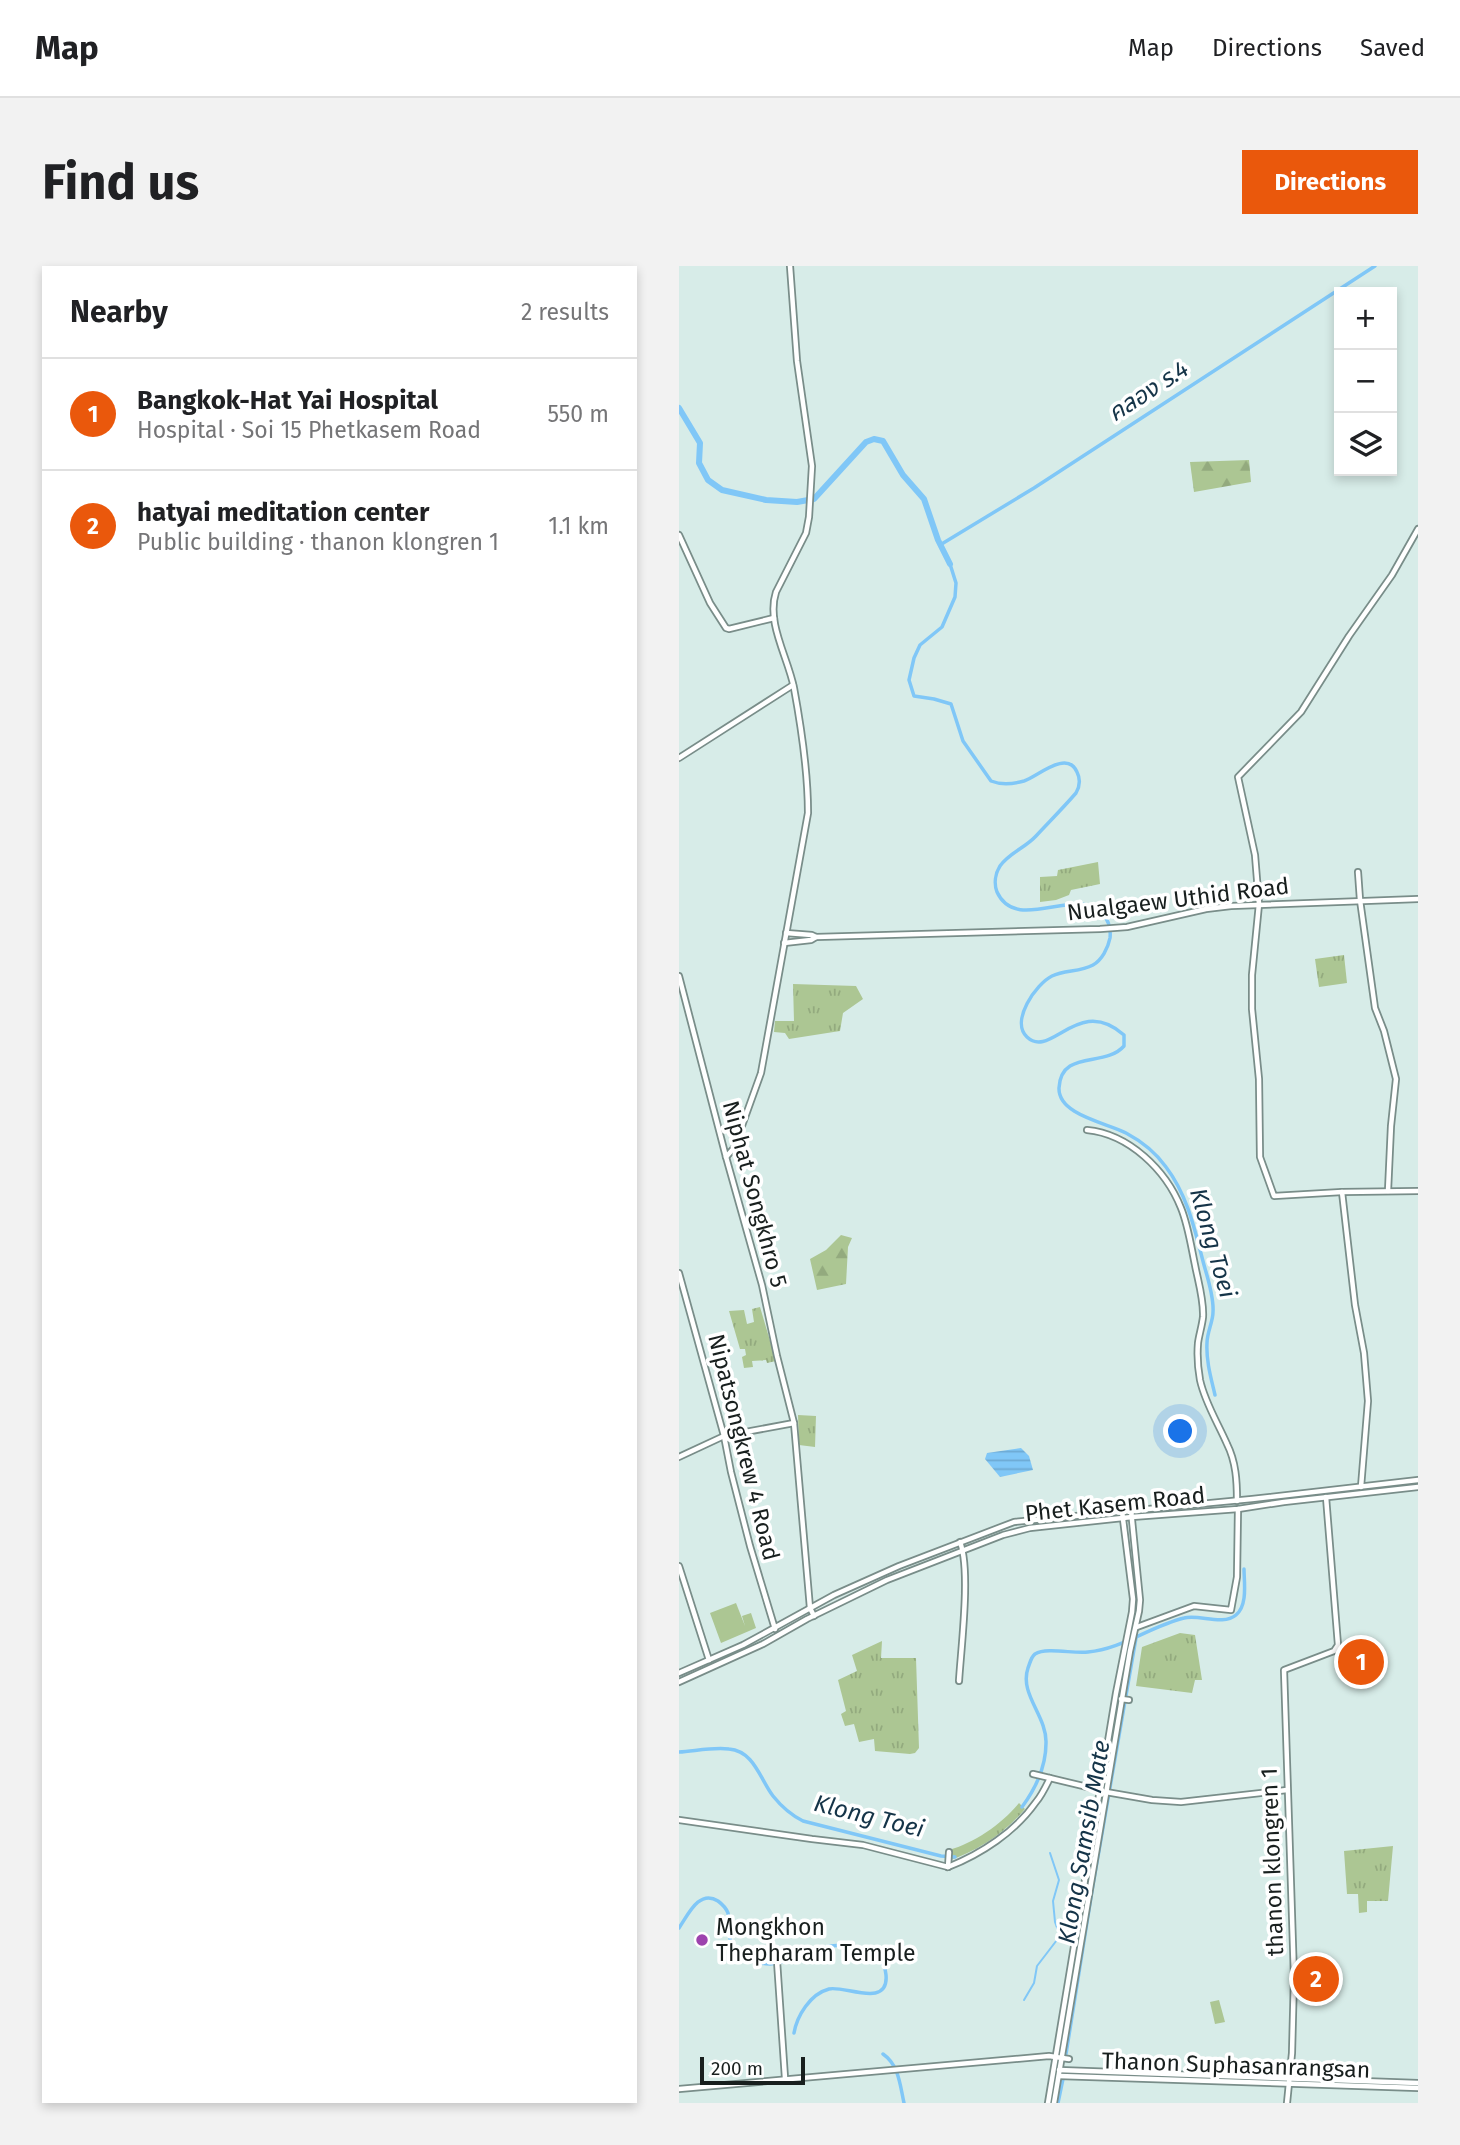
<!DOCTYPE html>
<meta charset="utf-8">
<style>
:root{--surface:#fff;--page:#f2f2f2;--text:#202124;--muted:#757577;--line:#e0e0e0;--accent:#ea580c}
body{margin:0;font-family:"Fira Sans","Noto Sans Thai",sans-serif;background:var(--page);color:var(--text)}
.controls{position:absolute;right:21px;top:21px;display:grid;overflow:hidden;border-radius:0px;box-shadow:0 4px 10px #0003}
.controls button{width:63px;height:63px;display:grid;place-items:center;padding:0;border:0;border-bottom:2px solid var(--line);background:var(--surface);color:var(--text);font:35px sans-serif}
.scale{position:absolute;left:21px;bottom:18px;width:105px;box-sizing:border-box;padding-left:7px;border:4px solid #181f1e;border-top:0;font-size:19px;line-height:24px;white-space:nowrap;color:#181f1e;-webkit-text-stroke:5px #fff;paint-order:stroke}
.you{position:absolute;left:502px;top:1166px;width:24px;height:24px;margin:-18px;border:5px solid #fff;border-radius:50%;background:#1a73e8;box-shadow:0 0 0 10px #1a73e833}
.badge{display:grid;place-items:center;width:46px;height:46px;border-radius:50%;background:var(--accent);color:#fff;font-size:23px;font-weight:700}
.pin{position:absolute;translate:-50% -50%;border:4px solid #fff;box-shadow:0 2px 7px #0006}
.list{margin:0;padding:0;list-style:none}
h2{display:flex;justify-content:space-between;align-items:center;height:91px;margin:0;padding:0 28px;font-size:30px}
h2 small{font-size:23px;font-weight:400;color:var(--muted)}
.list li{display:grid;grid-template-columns:46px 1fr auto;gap:21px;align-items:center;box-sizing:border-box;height:112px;padding:0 28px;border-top:2px solid var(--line)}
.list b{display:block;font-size:26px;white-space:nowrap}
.list p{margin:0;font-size:23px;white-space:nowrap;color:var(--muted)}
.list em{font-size:23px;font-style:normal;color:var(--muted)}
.icon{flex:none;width:38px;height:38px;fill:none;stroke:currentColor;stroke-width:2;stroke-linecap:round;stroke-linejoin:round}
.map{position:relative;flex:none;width:739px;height:1837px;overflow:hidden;border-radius:0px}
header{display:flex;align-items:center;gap:42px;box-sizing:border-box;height:98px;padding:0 35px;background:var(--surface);border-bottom:2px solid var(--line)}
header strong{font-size:33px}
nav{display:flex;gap:38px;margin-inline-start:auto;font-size:24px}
.intro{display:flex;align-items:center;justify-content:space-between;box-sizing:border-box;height:168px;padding:0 42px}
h1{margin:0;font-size:49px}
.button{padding:18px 32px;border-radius:0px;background:var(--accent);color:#fff;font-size:24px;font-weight:700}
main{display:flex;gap:42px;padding:0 42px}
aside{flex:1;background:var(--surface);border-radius:0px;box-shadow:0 4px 10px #0003}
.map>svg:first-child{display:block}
.grass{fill:url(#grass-tufts)}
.forest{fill:url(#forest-firs)}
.garden{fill:#acc693}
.water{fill:url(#water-rules)}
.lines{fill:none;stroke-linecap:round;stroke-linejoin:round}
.stream{stroke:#80c7f7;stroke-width:2}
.canal{stroke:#80c7f7;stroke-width:3.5}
.river{stroke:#80c7f7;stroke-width:6}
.secondary-casing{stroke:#798d89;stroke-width:8}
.secondary{stroke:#fff;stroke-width:4.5}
.poi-dot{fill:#9d43ae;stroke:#fff;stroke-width:2.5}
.labels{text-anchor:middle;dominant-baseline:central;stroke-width:7;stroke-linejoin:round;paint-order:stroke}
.street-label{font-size:23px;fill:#181f1e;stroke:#fff}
.poi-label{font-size:23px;fill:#181f1e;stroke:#fff;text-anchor:start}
.water-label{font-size:24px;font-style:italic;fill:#153448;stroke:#fff}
</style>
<header>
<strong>Map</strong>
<nav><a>Map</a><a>Directions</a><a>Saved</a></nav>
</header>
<div class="intro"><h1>Find us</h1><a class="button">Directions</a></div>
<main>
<aside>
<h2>Nearby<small>2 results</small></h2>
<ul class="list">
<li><span class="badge">1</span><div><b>Bangkok-Hat Yai Hospital</b><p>Hospital · Soi 15 Phetkasem Road</p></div><em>550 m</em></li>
<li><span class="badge">2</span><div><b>hatyai meditation center</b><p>Public building · thanon klongren 1</p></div><em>1.1 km</em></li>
</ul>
</aside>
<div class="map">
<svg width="739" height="1837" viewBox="0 0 739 1837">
<defs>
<pattern id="grass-tufts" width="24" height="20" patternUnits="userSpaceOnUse" patternTransform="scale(1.75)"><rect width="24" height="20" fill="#acc693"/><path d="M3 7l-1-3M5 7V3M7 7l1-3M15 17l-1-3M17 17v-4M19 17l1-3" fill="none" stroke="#93aa7e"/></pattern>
<pattern id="forest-firs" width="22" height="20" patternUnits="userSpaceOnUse" patternTransform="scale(1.75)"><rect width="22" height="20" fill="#acc693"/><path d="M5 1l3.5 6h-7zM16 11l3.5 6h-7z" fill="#93aa7e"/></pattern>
<pattern id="water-rules" width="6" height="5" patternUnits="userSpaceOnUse" patternTransform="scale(1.75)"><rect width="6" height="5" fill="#80c7f7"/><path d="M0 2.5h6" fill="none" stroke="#6eaad3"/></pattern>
</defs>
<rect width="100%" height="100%" fill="#d7ece8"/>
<g class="grass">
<path d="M 419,596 L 421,618 L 392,624 L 390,629 L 377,634 L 361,636 L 361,611 L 378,610 L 379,604 Z"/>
<path d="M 665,689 L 668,717 L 640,721 L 636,693 Z"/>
<path d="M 114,718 L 177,720 L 184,733 L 164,747 L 161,765 L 110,773 L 106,767 L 95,766 L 96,755 L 115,755 Z"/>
<path d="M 81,1041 L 97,1095 L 88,1097 L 87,1094 L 73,1095 L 74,1101 L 65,1102 L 63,1091 L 67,1089 L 66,1083 L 61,1083 L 50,1045 L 65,1044 L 68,1058 L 75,1056 L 73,1043 Z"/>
<path d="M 119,1149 L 137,1150 L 136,1181 L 120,1179 Z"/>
<path d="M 501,1367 L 516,1369 L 523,1414 L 516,1414 L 513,1427 L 457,1420 L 463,1381 Z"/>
<path d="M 203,1375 L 202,1392 L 237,1392 L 240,1482 L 236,1487 L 231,1488 L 196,1485 L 195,1473 L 180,1476 L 175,1458 L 166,1460 L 162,1448 L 167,1445 L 159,1414 L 178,1405 L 173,1389 Z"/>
<path d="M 340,1537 L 346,1543 C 326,1567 299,1585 269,1595 L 270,1584 C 295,1577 323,1558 340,1537 Z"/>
<path d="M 714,1580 L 709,1635 L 688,1635 L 688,1646 L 680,1647 L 679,1628 L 668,1628 L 665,1585 Z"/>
</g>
<g class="forest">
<path d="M 570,194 L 572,216 L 515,226 L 511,196 Z"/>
<path d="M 162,969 L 173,972 L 169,981 L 167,1018 L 138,1024 L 131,993 L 147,984 Z"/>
</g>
<g class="garden">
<path d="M 57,1337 L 66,1360 L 63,1350 L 72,1347 L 77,1362 L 42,1377 L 31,1347 Z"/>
<path d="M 540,1734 L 546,1756 L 536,1758 L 531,1736 Z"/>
</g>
<path class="water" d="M 342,1182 L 350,1190 L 354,1204 L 321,1211 L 306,1193 L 308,1187 Z"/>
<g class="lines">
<path class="stream" d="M 345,1734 L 355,1717 L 358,1700 L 381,1670 L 376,1656 L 374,1635 L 380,1614 L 371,1587"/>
<g class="canal">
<path d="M 261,279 L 355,222 L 696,0"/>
<path d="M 271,298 L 277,317 L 276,331 L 263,361 L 241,379 L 235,392 L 230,414 L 235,430 L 255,433 L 272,438 L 284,475 L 312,515 C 322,519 334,518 345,515 C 358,511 388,483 398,506 C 402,514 401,520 397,527 C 384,542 370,556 357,570 C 346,582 330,587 321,600 C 316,608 315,618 318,626 C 338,669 398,618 424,648 C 430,655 432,663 431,672 C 429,682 423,694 414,699 C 401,706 386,704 373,710 C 357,718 331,755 348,771 C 372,794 399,728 445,769 L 445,780 C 426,802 382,783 380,822 C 379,849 428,857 447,867 C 462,875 477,887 487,901 C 509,930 516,965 525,999 C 529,1013 535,1031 534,1046 C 534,1056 528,1066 528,1077 C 527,1095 532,1112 536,1129"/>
<path d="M 0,1486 C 16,1485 34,1481 50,1483 C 75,1485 81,1513 94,1530 C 102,1540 112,1549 124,1555 L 262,1590 L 276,1591"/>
<path d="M 343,1541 C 357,1522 367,1502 367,1477 C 368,1450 340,1428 349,1402 C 351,1397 352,1391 356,1388 C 368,1381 395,1388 409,1386 C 443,1383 472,1360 505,1352 C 520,1348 544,1360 557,1349 C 569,1339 565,1316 565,1303"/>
<path d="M 0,1662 C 9,1649 20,1623 39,1635 C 43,1638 47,1642 49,1647 C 51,1654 49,1662 50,1669 C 53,1686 73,1698 91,1698 C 112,1697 131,1683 152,1680 C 173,1677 205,1683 207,1709 C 210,1743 165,1719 150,1723 C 131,1728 118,1750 115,1767"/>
<path d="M 204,1788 C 220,1799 221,1819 225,1837"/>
<path d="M 387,1788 L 413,1625 L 457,1372"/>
<path d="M 379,1837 L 384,1813"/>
</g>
<path class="river" d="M 0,142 L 21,177 L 20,197 L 29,214 L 43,224 L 87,234 L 118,236 L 135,233 L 187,176 L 195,173 L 204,175 L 224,209 L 245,233 L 259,274 L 271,298"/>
<defs>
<g id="secondary">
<path d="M 739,263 L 713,309 L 670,370 L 622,446 L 559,511 L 576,589 L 580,638 L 573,709 L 573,743 L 580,813 L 581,891 L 595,930 L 663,926 L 739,925"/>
<path d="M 0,269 L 31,337 L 47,362 L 50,363 L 95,352"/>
<path d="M 0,492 L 114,419"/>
<path d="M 679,606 L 681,634 L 696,742 L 705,765 L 717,813 L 712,860 L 709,925"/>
<path d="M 107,667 L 133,669 L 137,671 L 421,663 L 448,661 L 527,643 L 552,640 L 739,633"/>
<path d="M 105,677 L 132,674 L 137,671"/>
<path d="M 0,710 L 47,891 L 83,1019 L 98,1090 L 115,1157 L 131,1342 L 135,1350"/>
<path d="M 408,864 C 450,868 487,904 502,942 C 509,959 512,980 516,999 C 519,1015 525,1034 524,1051 C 523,1060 520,1069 519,1077 C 518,1089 519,1103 521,1114 C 526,1137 539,1157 548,1178 C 557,1196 558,1215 558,1235"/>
<path d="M 47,891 L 55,882 L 82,807 L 129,547 C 129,508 122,460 115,422 C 109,391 87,357 97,326 L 127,267 L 130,251 L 133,200 L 118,95 L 111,0"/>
<path d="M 663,926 L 676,1039 L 685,1087 L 689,1135 L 682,1221"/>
<path d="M 0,1007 L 45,1170 L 52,1206 L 71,1280 L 96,1363"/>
<path d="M 0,1191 L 45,1170 L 115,1157"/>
<path d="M 0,1300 L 30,1394"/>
<path d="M 458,1361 L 515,1340 L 552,1344 L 558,1311 L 559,1243"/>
<path d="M 0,1407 L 64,1379 L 155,1329 L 220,1300 L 335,1256 L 573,1233 L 739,1214"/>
<path d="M 280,1415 C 282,1382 292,1304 281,1276"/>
<path d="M 0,1416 L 84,1378 L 128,1353 L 208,1314 L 324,1269 L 351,1262 L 453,1251 L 559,1243 L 605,1236 L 739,1221"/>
<path d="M 442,1433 L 450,1434"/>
<path d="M 354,1508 L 421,1524"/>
<path d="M 427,1526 L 473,1534 L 502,1536 L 608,1524"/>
<path d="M 0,1554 L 133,1573 L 184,1579 L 269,1601"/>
<path d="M 269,1601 C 302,1588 336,1566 357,1536 C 363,1529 367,1520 371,1512"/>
<path d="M 269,1601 L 270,1586"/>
<path d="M 98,1695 L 106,1812"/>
<path d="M 380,1804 L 739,1817"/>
<path d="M 380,1810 L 739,1822"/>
<path d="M 0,1823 L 370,1790 L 390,1793"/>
<path d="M 369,1837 L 437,1427 L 453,1346 L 454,1333 L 443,1245"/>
<path d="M 375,1837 L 451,1385 L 460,1345 L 461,1334 L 452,1244"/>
<path d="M 608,1837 L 613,1787 L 615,1711 L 605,1404 L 655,1385 L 659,1379 L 647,1231"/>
</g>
</defs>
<use href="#secondary" class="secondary-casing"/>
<use href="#secondary" class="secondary"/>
</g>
<circle class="poi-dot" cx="23" cy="1674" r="7"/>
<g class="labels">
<g class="street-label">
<text transform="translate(499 633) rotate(-7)">Nualgaew Uthid Road</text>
<text transform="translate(76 928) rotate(75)">Niphat Songkhro 5</text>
<text transform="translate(65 1181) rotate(76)">Nipatsongkrew 4 Road</text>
<text transform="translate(436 1238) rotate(-6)">Phet Kasem Road</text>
<text transform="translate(593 1596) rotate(-92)">thanon klongren 1</text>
<text transform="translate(557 1799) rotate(2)">Thanon Suphasanrangsan</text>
</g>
<g class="poi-label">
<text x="37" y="1661">Mongkhon<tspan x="37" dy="26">Thepharam Temple</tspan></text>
</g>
<g class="water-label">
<text transform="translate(469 125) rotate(-33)">คลอง ร.4</text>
<text transform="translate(534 977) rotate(74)">Klong Toei</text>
<text transform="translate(190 1550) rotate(14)">Klong Toei</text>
<text transform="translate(405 1576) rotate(-80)">Klong Samsib Mate</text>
</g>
</g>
</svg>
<div class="controls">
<button>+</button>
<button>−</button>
<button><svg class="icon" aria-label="layers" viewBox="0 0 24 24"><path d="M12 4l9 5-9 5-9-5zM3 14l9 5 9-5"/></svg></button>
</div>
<div class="scale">200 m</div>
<div class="you"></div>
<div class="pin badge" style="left:682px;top:1396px">1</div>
<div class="pin badge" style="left:637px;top:1713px">2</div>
</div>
</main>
